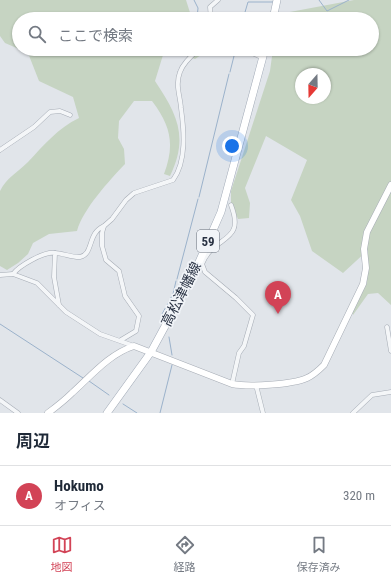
<!DOCTYPE html>
<html lang="ja">
<meta charset="utf-8">
<style>
:root{--surface:#fff;--page:#f2f2f3;--text:#1f2937;--muted:#747a83;--line:#e0e1e3;--accent:#d24356}
body{margin:0;font-family:"Roboto Condensed","Noto Sans JP",sans-serif;background:var(--page);color:var(--text)}
.compass{position:absolute;left:295px;top:68px;width:36px;height:36px;border-radius:50%;background:var(--surface);box-shadow:0 1px 3px #0004;rotate:200deg}
.you{position:absolute;left:232px;top:146px;width:14px;height:14px;margin:-10px;border:3px solid #fff;border-radius:50%;background:#1a73e8;box-shadow:0 0 0 6px #1a73e833}
.badge{display:grid;place-items:center;width:26px;height:26px;border-radius:50%;background:var(--accent);color:#fff;font-size:13px;font-weight:700}
.pin{position:absolute;translate:-50% -33px;filter:drop-shadow(0 1px 2px #0008)}
.pin::after{content:'';position:absolute;top:21px;width:14px;height:12px;background:inherit;clip-path:polygon(0 0,100% 0,50% 100%)}
.list{margin:0;padding:0;list-style:none}
h2{display:flex;justify-content:space-between;align-items:center;height:52px;margin:0;padding:0 16px;font-size:17px}
h2 small{font-size:13px;font-weight:400;color:var(--muted)}
.list li{display:grid;grid-template-columns:26px 1fr auto;gap:12px;align-items:center;box-sizing:border-box;height:60px;padding:0 16px;border-top:1px solid var(--line)}
.list b{display:block;font-size:15px;white-space:nowrap}
.list p{margin:0;font-size:13px;white-space:nowrap;color:var(--muted)}
.list em{font-size:13px;font-style:normal;color:var(--muted)}
.icon{flex:none;width:22px;height:22px;fill:none;stroke:currentColor;stroke-width:2;stroke-linecap:round;stroke-linejoin:round}
.map{position:relative;flex:none;width:391px;height:413px;overflow:hidden}
.search{position:absolute;background:var(--surface);box-shadow:0 1px 3px #0004;left:12px;right:12px;top:12px;height:44px;display:flex;align-items:center;gap:10px;box-sizing:border-box;padding:0 14px;border-radius:22px;color:var(--muted);font-size:15px}
.sheet{height:112px;background:var(--surface)}
nav{display:flex;justify-content:space-around;align-items:center;box-sizing:border-box;height:56px;border-top:1px solid var(--line);background:var(--surface);font-size:11px;color:var(--muted)}
nav a{display:grid;justify-items:center;gap:2px}
nav .on{color:var(--accent)}
.map>svg:first-child{display:block}
.green{fill:#c6d4c2;fill-rule:evenodd}
.lines{fill:none;stroke-linecap:round;stroke-linejoin:round}
.stream{stroke:#9bb2cb;stroke-width:1}
.street-casing{stroke:#a6acb5;stroke-width:5}
.secondary-casing{stroke:#a6acb5;stroke-width:7}
.primary-casing{stroke:#a0a9b6;stroke-width:8}
.street{stroke:#f4f6f8;stroke-width:4}
.secondary{stroke:#fff;stroke-width:6}
.primary{stroke:#fff;stroke-width:7}
.labels{text-anchor:middle;dominant-baseline:central;stroke-width:3.5;stroke-linejoin:round;paint-order:stroke}
.shield{fill:#f1f4f8;stroke:#656c79;stroke-width:1}
.shield-label{font-size:13px;font-weight:bold;fill:#293243}
.street-label{font-size:14px;fill:#293243;stroke:#f1f4f8}
</style>
<div class="map">
<svg width="391" height="413" viewBox="0 0 391 413">
<rect width="100%" height="100%" fill="#e1e5ea"/>
<g class="green">
<path d="M 0,0 L 186,0 L 192,19 L 19,19 L 19,49 L 5,43 L 0,36 Z"/>
<path d="M 354,0 L 391,0 L 391,305 L 378,293 L 368,294 L 353,315 L 352,312 L 367,283 L 368,250 L 343,273 L 312,251 L 300,216 L 291,200 L 307,160 L 266,136 L 245,188 L 250,203 L 249,218 L 238,219 L 231,204 L 231,191 L 270,71 L 273,49 L 372,49 L 372,19 L 278,19 L 279,14 ZM 301,74 L 325,74 L 325,98 L 301,98 Z"/>
<path d="M 19,49 L 169,49 L 163,55 L 155,81 C 177,114 189,137 170,176 L 164,174 C 175,145 171,126 152,101 L 134,101 L 119,121 L 118,138 L 124,149 L 125,164 C 109,181 83,209 77,231 L 49,234 L 33,243 L 28,254 L 18,263 L 7,270 L 0,266 L 0,191 C 6,178 18,172 28,162 C 44,145 58,128 79,118 L 73,97 L 39,81 L 28,53 Z"/>
<path d="M 169,49 L 200,49 L 201,55 L 195,59 Z"/>
</g>
<g class="lines">
<g class="stream">
<path d="M 194,0 L 198,8 L 197,19"/>
<path d="M 319,0 L 327,11 L 349,0"/>
<path d="M 243,19 L 248,2 L 273,2"/>
<path d="M 222,49 L 234,52"/>
<path d="M 230,72 L 235,52"/>
<path d="M 199,197 L 229,74"/>
<path d="M 177,279 L 198,199"/>
<path d="M 161,316 L 173,294 L 176,281"/>
<path d="M 0,324 L 83,378"/>
<path d="M 169,337 L 172,355"/>
<path d="M 89,381 L 109,395"/>
<path d="M 123,404 L 137,413"/>
<path d="M 160,413 L 172,365"/>
</g>
<defs>
<g id="street">
<path d="M 211,19 L 210,7 L 218,0"/>
<path d="M 228,49 L 244,49 L 263,58"/>
<path d="M 0,150 L 34,127 L 50,112 L 60,111 L 70,115"/>
<path d="M 231,205 C 246,244 214,234 202,264 L 205,272 L 236,298 L 253,315 L 244,346 L 239,353 L 232,384"/>
<path d="M 55,253 C 62,253 74,258 80,257 C 94,254 87,233 104,226"/>
<path d="M 13,274 C 19,266 44,251 55,253 L 54,277 L 59,305"/>
<path d="M 0,275 L 13,274 L 37,283 L 66,312 L 100,334 L 134,346"/>
<path d="M 387,327 L 391,351"/>
<path d="M 121,340 L 136,331 L 139,316 L 125,296 L 119,271 L 106,260 L 102,246 L 102,233 L 104,226 L 112,219 L 126,200 L 134,193 L 173,180 C 187,161 184,130 181,108 C 180,95 175,85 180,72 C 183,63 192,55 199,49"/>
<path d="M 256,385 L 263,413"/>
<path d="M 0,400 L 18,413"/>
<path d="M 353,413 L 372,395 L 391,392"/>
</g>
<path id="secondary" d="M 48,413 C 56,407 65,400 72,393 C 91,376 109,354 134,346 L 232,384 C 248,387 291,385 307,378 C 314,375 319,370 324,365 L 363,284 L 366,268 L 364,249 L 367,232 L 391,185"/>
<g id="primary">
<path d="M 273,19 L 277,0"/>
<path d="M 107,413 L 151,352 L 195,271 L 221,212 L 265,49"/>
</g>
</defs>
<use href="#street" class="street-casing"/>
<use href="#secondary" class="secondary-casing"/>
<use href="#primary" class="primary-casing"/>
<use href="#street" class="street"/>
<use href="#secondary" class="secondary"/>
<use href="#primary" class="primary"/>
</g>
<g class="labels">
<rect class="shield" x="197" y="230" width="22" height="22" rx="3"/>
<g class="shield-label">
<text x="208" y="241">59</text>
</g>
<g class="street-label">
<text transform="translate(181 294) rotate(-63)">高松津幡線</text>
</g>
</g>
</svg>
<svg class="compass" viewBox="-18 -18 36 36"><path d="M0-13l5 13h-10z" fill="#e53935"/><path d="M0 13l5-13h-10z" fill="#747a83"/></svg>
<div class="you"></div>
<div class="pin badge" style="left:278px;top:314px">A</div>
<div class="search"><svg class="icon" aria-label="search" viewBox="0 0 24 24"><circle cx="10" cy="10" r="6"/><path d="M15 15l6 6"/></svg>ここで検索</div>
</div>
<section class="sheet">
<h2>周辺<small></small></h2>
<ul class="list">
<li><span class="badge">A</span><div><b>Hokumo</b><p>オフィス</p></div><em>320 m</em></li>
</ul>
</section>
<nav>
<a class="on"><svg class="icon" aria-label="map" viewBox="0 0 24 24"><path d="M3 6l6-2 6 2 6-2v14l-6 2-6-2-6 2zM9 4v14M15 6v14"/></svg>地図</a>
<a><svg class="icon" aria-label="directions" viewBox="0 0 24 24"><path d="M12 3l9 9-9 9-9-9zM9 14v-3h6M13 9l2 2-2 2"/></svg>経路</a>
<a><svg class="icon" aria-label="saved" viewBox="0 0 24 24"><path d="M7 4h10v16l-5-4-5 4z"/></svg>保存済み</a>
</nav>
